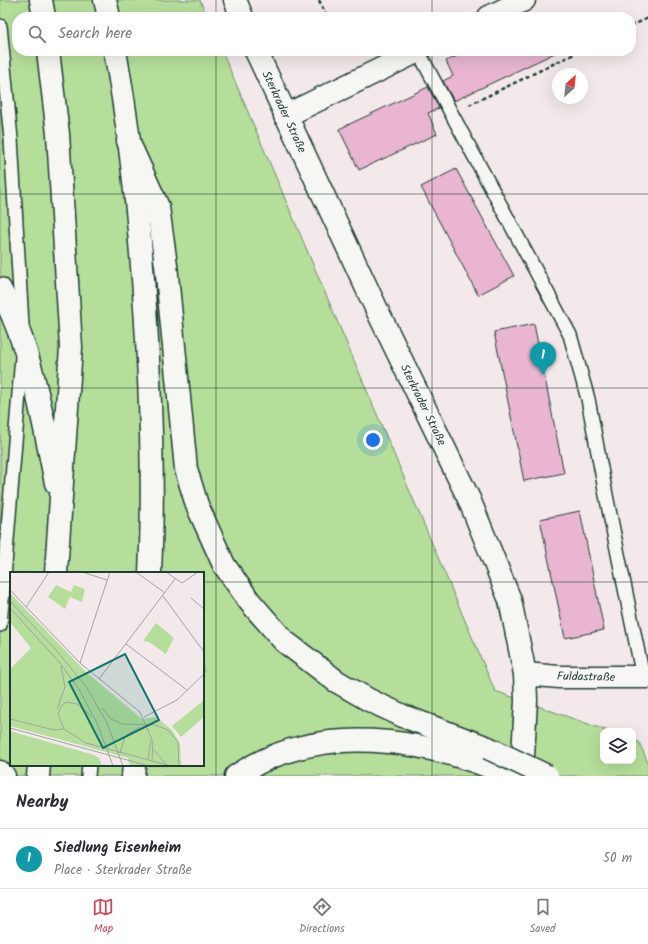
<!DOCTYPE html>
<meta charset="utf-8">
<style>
:root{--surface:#fff;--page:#f2f2f3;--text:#2b2b33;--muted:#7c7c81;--line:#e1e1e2;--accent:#d1495b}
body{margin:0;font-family:Kalam,sans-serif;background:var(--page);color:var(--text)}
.controls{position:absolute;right:12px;bottom:12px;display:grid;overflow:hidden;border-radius:8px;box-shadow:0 4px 16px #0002}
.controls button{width:36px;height:36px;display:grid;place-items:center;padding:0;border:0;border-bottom:1px solid var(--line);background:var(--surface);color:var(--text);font:20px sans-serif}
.compass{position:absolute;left:552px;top:68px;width:36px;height:36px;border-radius:50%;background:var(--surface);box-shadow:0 4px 16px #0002;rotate:27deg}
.you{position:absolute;left:373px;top:440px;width:14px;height:14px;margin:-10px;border:3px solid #fff;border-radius:50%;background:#1a73e8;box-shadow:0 0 0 6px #1a73e833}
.badge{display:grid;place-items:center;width:26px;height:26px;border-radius:50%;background:var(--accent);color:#fff;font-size:13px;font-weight:700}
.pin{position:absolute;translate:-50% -33px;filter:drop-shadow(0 1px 2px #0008)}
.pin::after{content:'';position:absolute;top:21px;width:14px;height:12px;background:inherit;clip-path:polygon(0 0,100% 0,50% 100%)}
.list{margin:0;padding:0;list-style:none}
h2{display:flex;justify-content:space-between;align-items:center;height:52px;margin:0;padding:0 16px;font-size:17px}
h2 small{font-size:13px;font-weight:400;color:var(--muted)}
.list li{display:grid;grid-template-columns:26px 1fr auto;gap:12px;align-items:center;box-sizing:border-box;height:60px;padding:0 16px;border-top:1px solid var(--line)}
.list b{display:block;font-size:15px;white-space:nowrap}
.list p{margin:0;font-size:13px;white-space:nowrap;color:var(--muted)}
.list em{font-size:13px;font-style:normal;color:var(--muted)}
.icon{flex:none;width:22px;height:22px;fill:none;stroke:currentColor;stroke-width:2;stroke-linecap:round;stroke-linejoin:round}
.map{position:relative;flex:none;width:648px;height:776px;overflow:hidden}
.search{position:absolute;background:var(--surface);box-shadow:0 4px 16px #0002;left:12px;right:12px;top:12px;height:44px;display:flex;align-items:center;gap:10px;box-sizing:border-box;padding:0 14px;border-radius:16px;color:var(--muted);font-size:15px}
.sheet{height:112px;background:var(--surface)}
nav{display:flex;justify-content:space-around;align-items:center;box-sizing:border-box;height:56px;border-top:1px solid var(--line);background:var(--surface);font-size:11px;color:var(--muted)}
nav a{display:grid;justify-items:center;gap:2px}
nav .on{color:var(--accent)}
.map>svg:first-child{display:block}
.green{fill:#b5de9a;stroke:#6a8e67;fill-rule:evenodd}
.building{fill:#e9b5d0;stroke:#1f3d34}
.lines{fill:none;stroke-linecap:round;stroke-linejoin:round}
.lane-casing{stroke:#1f3d34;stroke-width:16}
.street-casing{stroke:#1f3d34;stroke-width:25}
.secondary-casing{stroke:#1f3d34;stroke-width:25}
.primary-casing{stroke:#1f3d34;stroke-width:25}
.highway-casing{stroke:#1f3d34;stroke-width:25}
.path{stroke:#1f3d34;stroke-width:2.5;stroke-dasharray:4 3;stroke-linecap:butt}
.lane{stroke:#f6f6f2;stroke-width:13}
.street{stroke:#f6f6f2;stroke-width:22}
.secondary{stroke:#f6f6f2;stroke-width:22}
.primary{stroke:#f6f6f2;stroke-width:22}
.highway{stroke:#f6f6f2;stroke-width:22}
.highway-bridge-casing{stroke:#1f3d34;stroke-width:25;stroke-linecap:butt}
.highway-bridge{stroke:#f6f6f2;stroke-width:22}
.grid{fill:none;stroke:#1f3d34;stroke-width:1;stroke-opacity:0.55}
.labels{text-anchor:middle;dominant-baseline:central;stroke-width:3;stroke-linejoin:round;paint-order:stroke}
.street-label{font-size:12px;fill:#1f3d34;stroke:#f6f6f2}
.inset-road{fill:none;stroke:#9ea4a2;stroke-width:1}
.view{fill:#0f766e;fill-opacity:0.15;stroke:#0f766e;stroke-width:2}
.inset-edge{fill:none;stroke:#1f3d34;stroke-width:2}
</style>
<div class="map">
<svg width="648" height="776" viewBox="0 0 648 776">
<rect width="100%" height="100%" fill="#f3e9eb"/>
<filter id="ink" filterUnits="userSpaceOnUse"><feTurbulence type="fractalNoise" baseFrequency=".025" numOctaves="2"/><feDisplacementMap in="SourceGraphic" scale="8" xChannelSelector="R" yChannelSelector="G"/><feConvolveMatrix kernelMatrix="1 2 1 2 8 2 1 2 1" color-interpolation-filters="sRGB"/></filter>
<g filter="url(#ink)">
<path class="green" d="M 0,0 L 200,0 L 207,17 L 17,17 L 17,51 L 222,51 L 495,691 L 608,731 L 603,731 L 603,761 L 633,761 L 633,740 L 639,742 L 648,763 L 648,776 L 0,776 ZM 11,573 L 203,573 L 203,765 L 11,765 Z"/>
<g class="building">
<path d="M 468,51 L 559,51 L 454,101 L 443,81 L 453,76 L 446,61 Z"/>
<path d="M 428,87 L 439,108 L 428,113 L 437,134 L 359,170 L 339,129 Z"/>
<path d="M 456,169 L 514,276 L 478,295 L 421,187 Z"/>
<path d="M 534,324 L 564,473 L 524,481 L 494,332 Z"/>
<path d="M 580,511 L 604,630 L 565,638 L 540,519 Z"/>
</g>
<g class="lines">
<defs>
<g id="lane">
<path d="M 0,26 L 11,139 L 22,325"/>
<path d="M 418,51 L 570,335 L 588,399 L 606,495 L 643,677"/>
<path d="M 0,625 L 22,357"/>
<path d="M 88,776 L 89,765"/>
</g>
<g id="street">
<path d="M 489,17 L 524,0"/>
<path d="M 285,116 L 418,51"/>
<path d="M 525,674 L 559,677 L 648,677"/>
</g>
<g id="secondary">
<path d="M 235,0 L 242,17"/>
<path d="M 256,51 L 377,310 L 469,499 L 510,600 L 525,674 L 526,700 L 522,776"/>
</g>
<path id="primary" d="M 0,772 L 4,776"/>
<g id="highway">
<path d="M 41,0 L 44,17"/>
<path d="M 105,0 L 109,17"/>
<path d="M 48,51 L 58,134 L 71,347 L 56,573"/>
<path d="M 115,51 C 135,159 144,270 149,379 C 152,443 153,509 150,573"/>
<path d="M 128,141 L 158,207 L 166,265 L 186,469 L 197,505 L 224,565 L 250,602 L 284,641 L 336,681 L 369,700 L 403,716 L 488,748"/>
<path d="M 0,289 C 32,349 42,416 56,483"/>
<path d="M 38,776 L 39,765"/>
<path d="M 133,776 L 134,765"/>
<path d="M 236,776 C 319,720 425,738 512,776"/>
</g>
</defs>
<use href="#lane" class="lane-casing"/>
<use href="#street" class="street-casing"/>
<use href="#secondary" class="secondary-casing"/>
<use href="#primary" class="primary-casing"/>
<use href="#highway" class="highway-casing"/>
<g class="path">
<path d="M 319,0 L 325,13 L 333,17"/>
<path d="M 631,26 L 648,18"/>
<path d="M 469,105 L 580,51"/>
</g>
<use href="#lane" class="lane"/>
<use href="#street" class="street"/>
<use href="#secondary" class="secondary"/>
<use href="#primary" class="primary"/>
<use href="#highway" class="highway"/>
<defs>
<path id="highway-bridge" d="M 488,748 L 547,776"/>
</defs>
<use href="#highway-bridge" class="highway-bridge-casing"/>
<use href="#highway-bridge" class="highway-bridge"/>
</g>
</g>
<path class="grid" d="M 216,0 L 216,17M 432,0 L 432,17M 216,51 L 216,776M 432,51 L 432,776M 0,194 L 648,194M 0,388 L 648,388M 0,582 L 11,582M 203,582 L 648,582"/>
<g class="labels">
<g class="street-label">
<text transform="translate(284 112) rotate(65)">Sterkrader Straße</text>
<text transform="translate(423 405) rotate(64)">Sterkrader Straße</text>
<text transform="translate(586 677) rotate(1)">Fuldastraße</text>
</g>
</g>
<g transform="translate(10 572)">
<rect width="194" height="194" fill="#f3e9eb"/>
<path d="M 46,13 L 61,20 L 64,13 L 75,17 L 72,30 L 60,25 L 55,37 L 38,25 ZM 0,21 L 77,101 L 132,147 L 146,145 L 162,158 L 170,172 L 171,194 L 120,194 L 118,186 L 0,154 L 0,97 L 21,76 L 0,50 ZM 146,51 L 164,66 L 156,82 L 139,70 L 133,69 ZM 194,128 L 194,145 L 171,165 L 162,154 ZM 0,159 L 84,183 L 89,186 L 92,194 L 0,194 Z" fill="#b5de9a"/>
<path class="inset-road" d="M 72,0 L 97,8M 126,0 L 155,21M 156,0 L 172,11 L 188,0M 0,18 L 70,91 L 130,140 L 143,170 L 142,188M 153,24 L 194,80M 181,26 L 194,37M 0,29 L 46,78 L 77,116 L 97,151 L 113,194M 16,35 L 39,0M 0,36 L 50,91 L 70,119 L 87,151 L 103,194M 116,72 L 177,118M 70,91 L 100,0M 89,107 L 165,7M 92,136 L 101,147 L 112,152 L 145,153 L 158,158 L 168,170 L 169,194M 47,137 L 55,115 L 51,94M 134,145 L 167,128 L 194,102M 0,147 L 44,158 L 54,157M 0,156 L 139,194M 54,157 L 76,171 L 161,194M 54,157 L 48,142 L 51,134 L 56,130 L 67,132 L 82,145M 144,178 L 156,192M 110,181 L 115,164 L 130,155M 138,187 L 141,168"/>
<path class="view" d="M 115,82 L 149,148 L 93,176 L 59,110 Z"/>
<rect width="194" height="194" class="inset-edge"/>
</g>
</svg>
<div class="controls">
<button><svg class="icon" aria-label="layers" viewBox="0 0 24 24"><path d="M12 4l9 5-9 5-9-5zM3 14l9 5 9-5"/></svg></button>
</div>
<svg class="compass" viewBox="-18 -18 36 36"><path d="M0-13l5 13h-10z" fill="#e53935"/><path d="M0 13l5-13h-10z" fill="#7c7c81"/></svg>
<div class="you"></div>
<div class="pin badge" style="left:543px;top:375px;background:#0f9aa8">1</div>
<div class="search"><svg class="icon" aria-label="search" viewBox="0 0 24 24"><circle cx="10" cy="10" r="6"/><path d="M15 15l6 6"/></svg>Search here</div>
</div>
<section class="sheet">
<h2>Nearby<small></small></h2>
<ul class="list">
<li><span class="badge" style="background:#0f9aa8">1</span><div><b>Siedlung Eisenheim</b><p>Place · Sterkrader Straße</p></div><em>50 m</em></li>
</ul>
</section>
<nav>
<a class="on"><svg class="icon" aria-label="map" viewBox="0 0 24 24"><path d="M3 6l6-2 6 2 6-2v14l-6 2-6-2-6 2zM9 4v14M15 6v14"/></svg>Map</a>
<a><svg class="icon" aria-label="directions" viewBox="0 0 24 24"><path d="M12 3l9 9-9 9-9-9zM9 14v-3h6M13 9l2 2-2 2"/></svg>Directions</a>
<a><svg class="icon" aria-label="saved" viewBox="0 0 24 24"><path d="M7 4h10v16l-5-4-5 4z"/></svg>Saved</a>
</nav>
